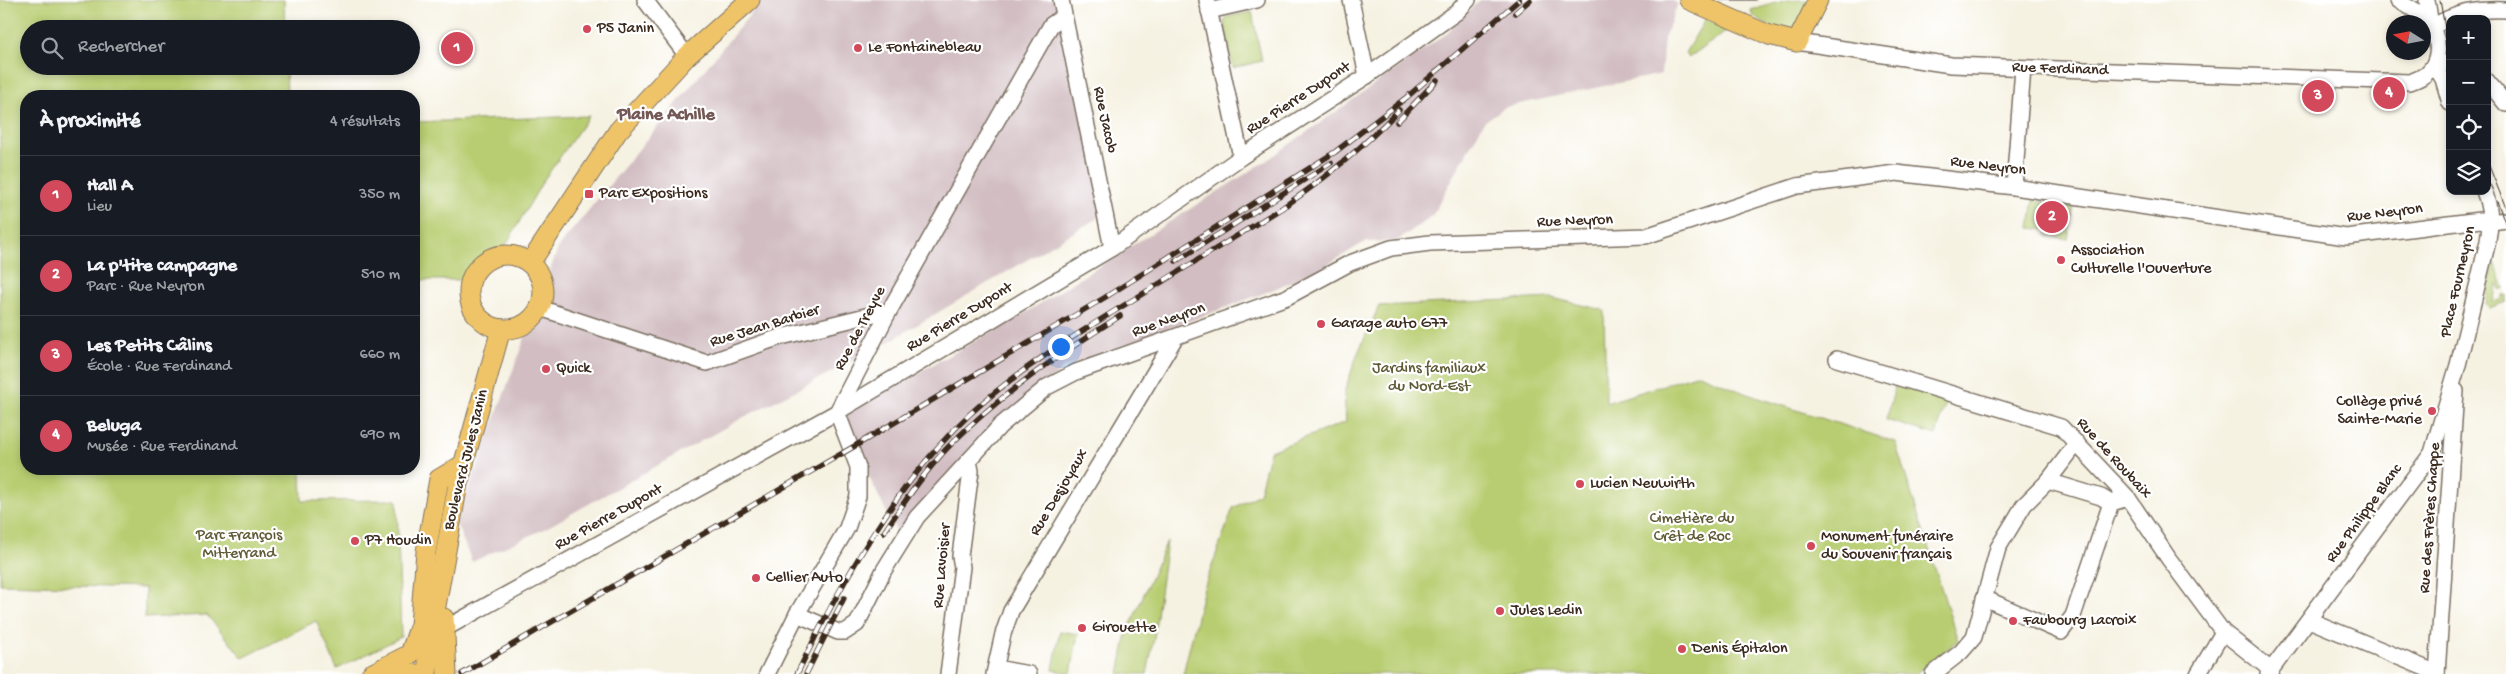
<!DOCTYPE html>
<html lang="fr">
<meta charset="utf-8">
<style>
:root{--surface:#171b24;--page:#20242c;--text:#f1f3f6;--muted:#9ea1a6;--line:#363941;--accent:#d1495b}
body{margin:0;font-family:"Gochi Hand",sans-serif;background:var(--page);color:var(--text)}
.controls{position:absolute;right:15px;top:15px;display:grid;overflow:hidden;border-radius:10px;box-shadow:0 2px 8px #0003}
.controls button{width:45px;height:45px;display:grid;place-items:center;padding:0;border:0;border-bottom:1px solid var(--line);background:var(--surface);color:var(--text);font:25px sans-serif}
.compass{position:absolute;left:2386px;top:15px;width:45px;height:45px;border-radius:50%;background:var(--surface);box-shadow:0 2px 8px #0003;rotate:281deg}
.you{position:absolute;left:1060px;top:346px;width:18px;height:18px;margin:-12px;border:4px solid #fff;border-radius:50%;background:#1a73e8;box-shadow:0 0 0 8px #1a73e833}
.badge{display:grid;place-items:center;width:32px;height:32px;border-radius:50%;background:var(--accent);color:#fff;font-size:16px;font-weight:700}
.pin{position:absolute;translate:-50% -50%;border:2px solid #fff;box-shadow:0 1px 5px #0006}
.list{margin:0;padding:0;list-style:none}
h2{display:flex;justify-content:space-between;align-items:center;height:65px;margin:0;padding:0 20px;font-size:21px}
h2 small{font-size:16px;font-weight:400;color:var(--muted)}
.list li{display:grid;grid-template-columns:32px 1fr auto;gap:15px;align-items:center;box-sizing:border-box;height:80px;padding:0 20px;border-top:1px solid var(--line)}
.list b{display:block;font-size:19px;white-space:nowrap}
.list p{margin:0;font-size:16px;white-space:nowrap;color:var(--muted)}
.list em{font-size:16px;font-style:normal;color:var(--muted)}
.icon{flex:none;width:28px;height:28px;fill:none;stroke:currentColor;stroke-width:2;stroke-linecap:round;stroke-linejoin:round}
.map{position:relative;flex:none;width:2506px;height:674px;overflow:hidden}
.search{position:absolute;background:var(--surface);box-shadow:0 2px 8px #0003;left:20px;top:20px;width:400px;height:55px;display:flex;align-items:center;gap:12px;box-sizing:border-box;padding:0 18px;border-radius:28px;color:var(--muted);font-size:19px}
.panel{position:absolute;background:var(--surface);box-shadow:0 2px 8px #0003;left:20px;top:90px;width:400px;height:385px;border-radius:20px}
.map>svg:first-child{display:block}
.industrial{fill:#d2bec2}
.green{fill:#b8cd71;stroke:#7a7c48}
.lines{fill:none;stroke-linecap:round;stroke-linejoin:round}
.minor-casing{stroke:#7c7063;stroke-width:18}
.major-casing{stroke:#7c7063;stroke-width:21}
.minor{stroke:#fff;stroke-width:15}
.major{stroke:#efc469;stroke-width:19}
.tram{stroke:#3b2a1e;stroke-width:1}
.rail-casing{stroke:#3b2a1e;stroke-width:5.5}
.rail{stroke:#fff;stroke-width:4;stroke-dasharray:11;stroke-linecap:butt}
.poi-dot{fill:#d1495b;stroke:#fff;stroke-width:2}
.labels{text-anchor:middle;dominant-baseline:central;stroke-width:4.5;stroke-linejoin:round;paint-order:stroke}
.poi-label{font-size:16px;fill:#3b2a1e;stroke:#fff;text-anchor:start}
.street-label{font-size:16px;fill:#3b2a1e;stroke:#fff}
.park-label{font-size:16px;fill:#605b37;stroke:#fff}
.neighbourhood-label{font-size:18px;font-weight:bold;fill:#745856;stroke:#fff}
</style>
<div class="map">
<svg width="2506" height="674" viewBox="0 0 2506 674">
<rect width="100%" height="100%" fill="#fff"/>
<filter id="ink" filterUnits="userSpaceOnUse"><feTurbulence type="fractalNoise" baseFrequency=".02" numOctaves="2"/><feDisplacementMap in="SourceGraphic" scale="10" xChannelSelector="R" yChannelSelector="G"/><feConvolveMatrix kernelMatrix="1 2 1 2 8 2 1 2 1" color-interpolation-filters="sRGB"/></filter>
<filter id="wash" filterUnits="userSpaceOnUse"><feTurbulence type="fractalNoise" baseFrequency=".0096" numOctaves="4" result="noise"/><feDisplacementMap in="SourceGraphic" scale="20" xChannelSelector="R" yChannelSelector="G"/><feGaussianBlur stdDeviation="1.12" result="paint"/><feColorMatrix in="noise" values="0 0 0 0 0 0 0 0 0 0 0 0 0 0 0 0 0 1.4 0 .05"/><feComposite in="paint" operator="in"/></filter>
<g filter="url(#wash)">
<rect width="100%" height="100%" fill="#f6f2e2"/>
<g class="industrial">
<path d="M 762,0 L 1063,0 L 1108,212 L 878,348 L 744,417 L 546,528 L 472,562 L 456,523 L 559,246 Z"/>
<path d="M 1480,0 L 1671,0 L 1678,4 L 1664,38 L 1661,74 L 1505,107 L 1484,122 L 1432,216 L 1397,241 L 1365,242 L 1320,269 L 1267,292 L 1063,368 L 898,535 L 839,417 L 1025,313 L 1266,161 L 1443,36 Z"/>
</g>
<g class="green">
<path d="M 0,0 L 284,0 L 285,29 L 29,29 L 29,66 L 286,66 L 287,96 L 26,96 L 26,469 L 301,469 L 302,501 L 397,500 L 401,637 L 337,669 L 316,621 L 243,658 L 207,615 L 145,618 L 145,588 L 0,584 Z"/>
<path d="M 1787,0 L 1812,0 C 1793,36 1787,40 1752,15 L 1751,10 Z"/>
<path d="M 1252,12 L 1262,61 L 1233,68 L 1224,22 L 1227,17 Z"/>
<path d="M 1706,18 L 1727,31 L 1688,58 L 1685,53 Z"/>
<path d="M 589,116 L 543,181 L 504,248 L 476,261 L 463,280 L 414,280 L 414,122 Z"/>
<path d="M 2034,200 L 2074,206 L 2068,239 L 2047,236 L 2048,230 L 2030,228 Z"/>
<path d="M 2495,265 L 2504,289 L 2500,291 L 2497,284 L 2493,302 L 2502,299 L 2502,296 L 2506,295 L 2506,302 L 2489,308 L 2486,303 L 2493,266 Z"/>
<path d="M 1552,298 L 1604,310 L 1606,403 L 1699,374 L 1747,394 L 1895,442 L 1958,641 L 1915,674 L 1183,674 L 1204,588 L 1233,508 L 1259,494 L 1270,451 L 1346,422 L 1344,393 L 1357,355 L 1379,306 Z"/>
<path d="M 1896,384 L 1947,399 L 1936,435 L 1886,420 Z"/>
<path d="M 1167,541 L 1154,638 L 1147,674 L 1119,674 L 1127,633 Z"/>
<path d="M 1060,631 L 1078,634 L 1071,673 L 1053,670 Z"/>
</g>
</g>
<g filter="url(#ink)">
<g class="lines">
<defs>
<g id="minor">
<path d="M 645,0 L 687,56"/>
<path d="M 1061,0 L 1112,248"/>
<path d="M 1207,0 L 1241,157"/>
<path d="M 1351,0 L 1367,76"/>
<path d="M 2427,0 L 2431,26"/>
<path d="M 1209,11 L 1257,0"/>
<path d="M 2431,28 C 2455,12 2478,9 2506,10"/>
<path d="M 1797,42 L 1951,65 L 2409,82 C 2443,74 2446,36 2421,15 C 2415,9 2405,5 2398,0"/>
<path d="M 2434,65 L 2443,79 L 2450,103"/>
<path d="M 2434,65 L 2450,62"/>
<path d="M 2487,81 L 2506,104"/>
<path d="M 2014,187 L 2023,68"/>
<path d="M 540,308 L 707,363 L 777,338 L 874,314 L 888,313"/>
<path d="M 1837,359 L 2061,427 L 2128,498 L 2169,559 L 2223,632 L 2271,670"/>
<path d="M 2048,481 L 2101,497 L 2111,503"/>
<path d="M 1984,598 L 2061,632 L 2073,616 L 2111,503 L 2128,498"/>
<path d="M 797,614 L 838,632 L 845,632 L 857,624 L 884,570 L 917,517 L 983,445 L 1000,426 L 1047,387 L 1076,372 L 1287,297 L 1350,263 L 1391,248 L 1430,243 L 1646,236 L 1797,186 L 1896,173 L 2014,187 L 2346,237 L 2480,220 L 2491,222 L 2506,220"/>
<path d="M 2309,620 L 2437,673"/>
<path d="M 446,628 L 837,412 L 1112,248 L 1241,157 L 1367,76 L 1457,12 L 1468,0"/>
<path d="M 996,668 L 1029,674"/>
<path d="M 767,674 L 797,614 L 847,528 L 858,496 L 858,467 L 837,412 L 888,313 L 1051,25 L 1064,16"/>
<path d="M 948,674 L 962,567 L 960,556 L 971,471 L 969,461"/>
<path d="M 994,674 L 1003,634 L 1011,611 L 1175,338"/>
<path d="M 1933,674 L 1961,652 L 1974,637 L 1998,548 L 2024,505 L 2048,481 L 2077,443"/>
<path d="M 2198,674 L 2223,632"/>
<path d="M 2268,674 L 2432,453 L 2458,365 L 2488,241 C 2491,223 2491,209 2484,191"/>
<path d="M 2437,674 L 2456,391"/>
</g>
<g id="major">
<path d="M 1689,0 L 1769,35 L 1797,42 L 1818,0"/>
<circle cx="506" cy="292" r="37"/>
<path d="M 530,263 L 618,131 L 687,56 L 750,0"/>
<path d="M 444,618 L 447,674"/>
<path d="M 410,654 L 420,625 L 426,552 L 439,479 L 464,464"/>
<path d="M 386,666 L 415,674"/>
<path d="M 371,674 L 410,654 L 446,628"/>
<path d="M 427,674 L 430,639 L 458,484 L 501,329"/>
</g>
</defs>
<use href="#minor" class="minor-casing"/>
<use href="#major" class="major-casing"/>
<use href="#minor" class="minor"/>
<use href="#major" class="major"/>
<g class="tram">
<path d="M 1721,0 L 1756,0"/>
<path d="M 2440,0 L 2450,57"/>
<path d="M 2487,161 L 2506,208"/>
<path d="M 2497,201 L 2506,225"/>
</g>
<defs>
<g id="rail">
<path d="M 1515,13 L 1530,0"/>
<path d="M 1397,122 L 1437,80"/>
<path d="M 1176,261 L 1331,163"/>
<path d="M 884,532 C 905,501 927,468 954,441 C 1004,392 1061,353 1120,316"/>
<path d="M 462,674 L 860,443 L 1104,298 L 1335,152 L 1407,97 L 1519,0"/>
<path d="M 797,674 C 842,581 894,486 970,414 C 1019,369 1075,335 1131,301 C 1181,270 1232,239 1282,208 C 1325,179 1363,147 1399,110"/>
<path d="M 806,674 L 844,598"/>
</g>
</defs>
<use href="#rail" class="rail-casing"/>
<use href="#rail" class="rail"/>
</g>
</g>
<g class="poi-dot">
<circle cx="587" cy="29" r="5"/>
<circle cx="858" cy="48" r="5"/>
<rect x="584" y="189" width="10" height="10" rx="2.5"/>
<circle cx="2061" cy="260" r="5"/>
<circle cx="1321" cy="324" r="5"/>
<circle cx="546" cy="369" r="5"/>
<circle cx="2432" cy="411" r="5"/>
<circle cx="1580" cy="484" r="5"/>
<circle cx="355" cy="541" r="5"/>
<circle cx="1811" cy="546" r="5"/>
<circle cx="756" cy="578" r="5"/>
<circle cx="1500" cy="611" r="5"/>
<circle cx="2013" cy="621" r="5"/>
<circle cx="1082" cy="628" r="5"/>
<circle cx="1682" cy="649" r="5"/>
</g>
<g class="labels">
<g class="poi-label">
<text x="597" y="29">P5 Janin</text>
<text x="868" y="48">Le Fontainebleau</text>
<text x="599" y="194">Parc Expositions</text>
<text x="2071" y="251">Association<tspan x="2071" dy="18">Culturelle l'Ouverture</tspan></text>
<text x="1331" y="324">Garage auto G77</text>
<text x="556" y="369">Quick</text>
<text x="2422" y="402" text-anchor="end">Collège privé<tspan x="2422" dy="18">Sainte-Marie</tspan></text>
<text x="1590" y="484">Lucien Neuwirth</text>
<text x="1821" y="537">Monument funéraire<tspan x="1821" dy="18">du Souvenir français</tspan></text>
<text x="365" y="541">P7 Houdin</text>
<text x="766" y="578">Cellier Auto</text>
<text x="1510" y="611">Jules Ledin</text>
<text x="2023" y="621">Faubourg Lacroix</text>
<text x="1092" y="628">Girouette</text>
<text x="1692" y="649">Denis Épitalon</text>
</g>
<g class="street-label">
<text transform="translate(2060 70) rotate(2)">Rue Ferdinand</text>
<text transform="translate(1299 99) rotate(-33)">Rue Pierre Dupont</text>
<text transform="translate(1104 120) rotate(78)">Rue Jacob</text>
<text transform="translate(1988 167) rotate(7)">Rue Neyron</text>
<text transform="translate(2385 214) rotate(-7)">Rue Neyron</text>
<text transform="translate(1575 222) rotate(-2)">Rue Neyron</text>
<text transform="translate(2459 282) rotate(-77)">Place Fourneyron</text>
<text transform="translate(960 318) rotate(-31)">Rue Pierre Dupont</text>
<text transform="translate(1169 321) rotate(-20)">Rue Neyron</text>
<text transform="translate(765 327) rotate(-17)">Rue Jean Barbier</text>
<text transform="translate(861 329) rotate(-62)">Rue de Treyve</text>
<text transform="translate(2113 459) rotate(48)">Rue de Roubaix</text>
<text transform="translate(467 460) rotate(-76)">Boulevard Jules Janin</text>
<text transform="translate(1060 493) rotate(-59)">Rue Desjoyaux</text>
<text transform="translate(2365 514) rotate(-54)">Rue Philippe Blanc</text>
<text transform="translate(609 518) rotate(-29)">Rue Pierre Dupont</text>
<text transform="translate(2431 518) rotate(-86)">Rue des Frères Chappe</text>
<text transform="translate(943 566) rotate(-85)">Rue Lavoisier</text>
</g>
<g class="park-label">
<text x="1429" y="369">Jardins familiaux<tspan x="1429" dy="18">du Nord-Est</tspan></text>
<text x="1692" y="519">Cimetière du<tspan x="1692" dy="18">Crêt de Roc</tspan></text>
<text x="239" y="536">Parc François<tspan x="239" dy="18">Mitterrand</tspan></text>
</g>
<g class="neighbourhood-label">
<text x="666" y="115">Plaine Achille</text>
</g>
</g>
</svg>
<div class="controls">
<button>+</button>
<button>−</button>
<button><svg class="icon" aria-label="locate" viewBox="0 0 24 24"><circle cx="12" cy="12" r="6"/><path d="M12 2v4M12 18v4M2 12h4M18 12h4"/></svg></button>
<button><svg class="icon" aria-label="layers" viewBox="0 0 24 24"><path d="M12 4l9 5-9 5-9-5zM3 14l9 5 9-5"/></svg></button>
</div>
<svg class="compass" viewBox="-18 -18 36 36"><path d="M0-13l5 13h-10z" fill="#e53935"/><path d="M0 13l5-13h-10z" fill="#9ea1a6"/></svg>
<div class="you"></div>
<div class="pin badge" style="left:457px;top:48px">1</div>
<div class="pin badge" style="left:2052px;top:217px">2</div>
<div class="pin badge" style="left:2318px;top:96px">3</div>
<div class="pin badge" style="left:2389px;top:93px">4</div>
<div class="search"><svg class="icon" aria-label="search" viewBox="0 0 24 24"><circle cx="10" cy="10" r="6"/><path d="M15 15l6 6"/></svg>Rechercher</div>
<section class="panel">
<h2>À proximité<small>4 résultats</small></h2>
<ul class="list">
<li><span class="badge">1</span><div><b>Hall A</b><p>Lieu</p></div><em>350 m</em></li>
<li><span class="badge">2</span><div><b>La p'tite campagne</b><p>Parc · Rue Neyron</p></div><em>510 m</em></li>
<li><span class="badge">3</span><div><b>Les Petits Câlins</b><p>École · Rue Ferdinand</p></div><em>660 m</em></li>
<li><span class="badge">4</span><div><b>Beluga</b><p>Musée · Rue Ferdinand</p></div><em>690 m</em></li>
</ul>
</section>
</div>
